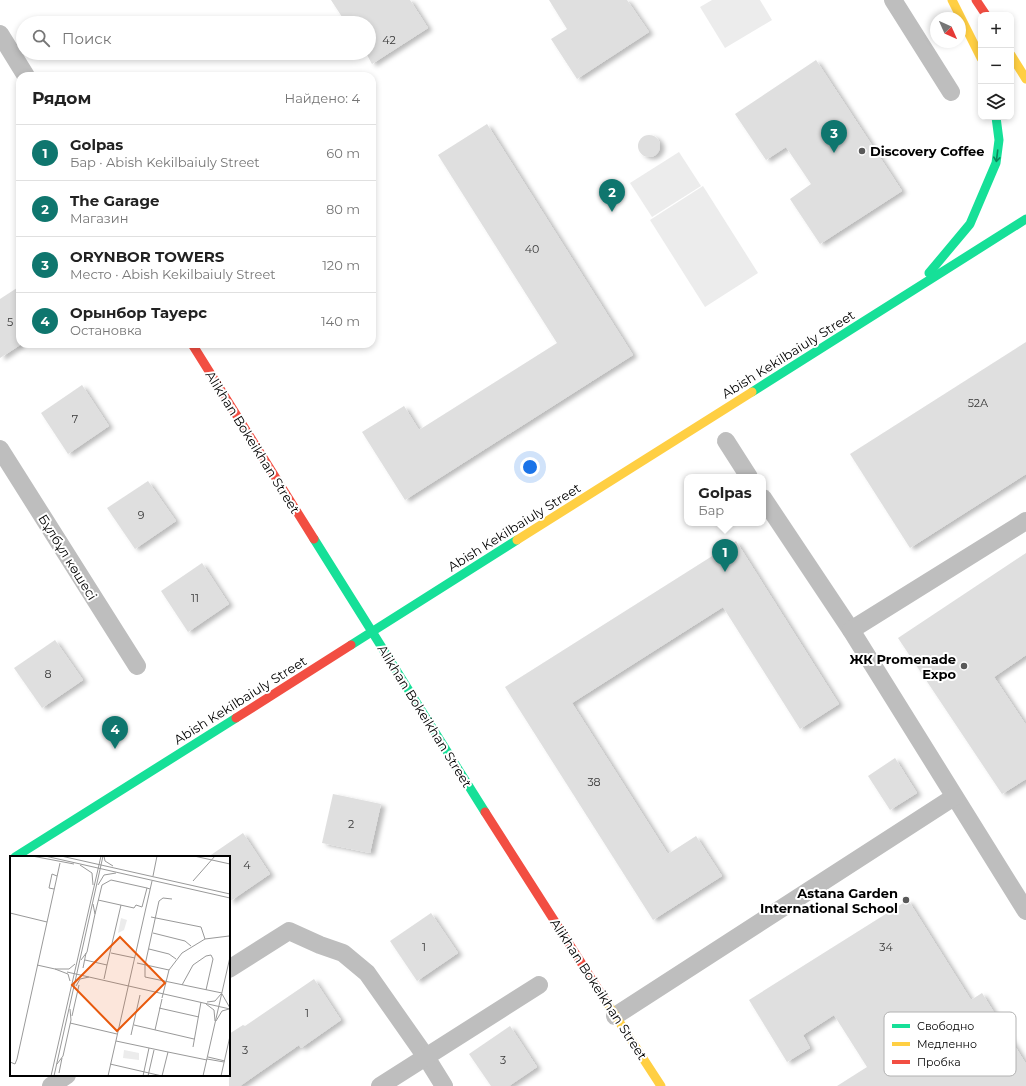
<!DOCTYPE html>
<html lang="ru">
<meta charset="utf-8">
<style>
:root{--surface:#fff;--page:#f2f2f2;--text:#222;--muted:#767676;--line:#e0e0e0;--accent:#0f766e}
body{margin:0;font-family:Montserrat,sans-serif;background:var(--page);color:var(--text)}
.controls{position:absolute;right:12px;top:12px;display:grid;overflow:hidden;border-radius:8px;box-shadow:0 2px 6px #0003}
.controls button{width:36px;height:36px;display:grid;place-items:center;padding:0;border:0;border-bottom:1px solid var(--line);background:var(--surface);color:var(--text);font:20px sans-serif}
.compass{position:absolute;left:930px;top:12px;width:36px;height:36px;border-radius:50%;background:var(--surface);box-shadow:0 2px 6px #0003;rotate:135deg}
.you{position:absolute;left:530px;top:467px;width:14px;height:14px;margin:-10px;border:3px solid #fff;border-radius:50%;background:#1a73e8;box-shadow:0 0 0 6px #1a73e833}
.badge{display:grid;place-items:center;width:26px;height:26px;border-radius:50%;background:var(--accent);color:#fff;font-size:13px;font-weight:700}
.pin{position:absolute;translate:-50% -33px;filter:drop-shadow(0 1px 2px #0008)}
.pin::after{content:'';position:absolute;top:21px;width:14px;height:12px;background:inherit;clip-path:polygon(0 0,100% 0,50% 100%)}
.popup{position:absolute;left:684px;top:474px;width:82px;height:52px;box-sizing:border-box;display:grid;place-content:center;border-radius:8px;background:var(--surface);filter:drop-shadow(0 1px 3px #0005);font-size:13px;white-space:nowrap;color:var(--muted)}
.popup b{font-size:15px;color:var(--text)}
.popup::after{content:'';position:absolute;left:50%;top:100%;margin-left:-8px;border:8px solid transparent;border-top-color:var(--surface)}
.list{margin:0;padding:0;list-style:none}
h2{display:flex;justify-content:space-between;align-items:center;height:52px;margin:0;padding:0 16px;font-size:17px}
h2 small{font-size:13px;font-weight:400;color:var(--muted)}
.list li{display:grid;grid-template-columns:26px 1fr auto;gap:12px;align-items:center;box-sizing:border-box;height:56px;padding:0 16px;border-top:1px solid var(--line)}
.list b{display:block;font-size:15px;white-space:nowrap}
.list p{margin:0;font-size:13px;white-space:nowrap;color:var(--muted)}
.list em{font-size:13px;font-style:normal;color:var(--muted)}
.icon{flex:none;width:22px;height:22px;fill:none;stroke:currentColor;stroke-width:2;stroke-linecap:round;stroke-linejoin:round}
.map{position:relative;flex:none;width:1026px;height:1086px;overflow:hidden}
.search{position:absolute;background:var(--surface);box-shadow:0 2px 6px #0003;left:16px;top:16px;width:360px;height:44px;display:flex;align-items:center;gap:10px;box-sizing:border-box;padding:0 14px;border-radius:22px;color:var(--muted);font-size:15px}
.panel{position:absolute;background:var(--surface);box-shadow:0 2px 6px #0003;left:16px;top:72px;width:360px;height:276px;border-radius:12px}
.map>svg:first-child{display:block}
.green{fill:#ececec}
.building{fill:#dfdfdf;filter:url(#shadow)}
.lines{fill:none;stroke-linecap:round;stroke-linejoin:round}
.street{stroke:#bebebe;stroke-width:18}
.fast{stroke:#16e098;stroke-width:9}
.slow{stroke:#ffcf43;stroke-width:9}
.jam{stroke:#f24e42;stroke-width:9}
.oneway{stroke:#0d865b}
.poi-dot{fill:#595959;stroke:#fff;stroke-width:1.5}
.labels{text-anchor:middle;dominant-baseline:central;stroke-width:4;stroke-linejoin:round;paint-order:stroke}
.number-label{font-size:11px;fill:#383838}
.poi-label{font-size:13px;font-weight:bold;fill:#000;stroke:#fff;text-anchor:end}
.street-label{font-size:13px;fill:#000;stroke:#fff}
.inset-road{fill:none;stroke:#999;stroke-width:1}
.view{fill:#e8590c;fill-opacity:0.15;stroke:#e8590c;stroke-width:2}
.inset-edge{fill:none;stroke:#000;stroke-width:2}
.key{fill:#fff;stroke:#b2b2b2;stroke-width:1}
.key-label{font-size:11px;fill:#000}
</style>
<div class="map">
<svg width="1026" height="1086" viewBox="0 0 1026 1086">
<defs>
<filter id="shadow"><feDropShadow dx="4.5" dy="2.5" stdDeviation="2" flood-color="#0004"/></filter>
</defs>
<rect width="100%" height="100%" fill="#fff"/>
<g class="green">
<path d="M 712,0 L 760,0 L 772,20 L 725,48 L 700,7 Z"/>
<path d="M 679,152 L 701,186 L 652,217 L 630,183 Z"/>
<path d="M 703,186 L 758,273 L 705,307 L 650,220 Z"/>
</g>
<g class="building">
<path d="M 331,0 L 410,0 L 428,28 L 372,64 L 366,53 L 369,53 L 369,23 L 346,23 Z"/>
<path d="M 549,0 L 627,0 L 649,32 L 577,79 L 551,39 L 567,29 Z"/>
<path d="M 816,60 L 902,191 L 820,244 L 790,199 L 811,184 L 786,147 L 766,160 L 735,114 Z"/>
<path d="M 487,124 L 633,355 L 405,500 L 362,432 L 404,406 L 419,430 L 557,343 L 438,155 Z"/>
<circle cx="649" cy="146" r="11"/>
<path d="M 20,286 L 20,345 L 0,358 L 0,299 Z"/>
<path d="M 1026,342 L 1026,474 L 910,548 L 850,454 Z"/>
<path d="M 82,385 L 109,426 L 68,454 L 41,413 Z"/>
<path d="M 148,481 L 176,521 L 135,549 L 107,508 Z"/>
<path d="M 736,541 L 839,704 L 800,729 L 723,607 L 572,703 L 668,854 L 696,836 L 722,876 L 653,920 L 505,687 Z"/>
<path d="M 1026,553 L 1026,655 L 994,677 L 1026,725 L 1026,779 L 1002,794 L 898,638 Z"/>
<path d="M 202,563 L 229,604 L 188,632 L 161,591 Z"/>
<path d="M 55,640 L 83,680 L 42,708 L 14,668 Z"/>
<path d="M 895,758 L 917,793 L 890,810 L 868,776 Z"/>
<path d="M 333,794 L 381,804 L 370,853 L 322,843 Z"/>
<path d="M 243,833 L 270,874 L 229,902 L 229,857 L 208,857 Z"/>
<path d="M 908,900 L 971,1000 L 982,993 L 1026,1064 L 1026,1086 L 837,1086 L 867,1067 L 834,1015 L 803,1035 L 810,1048 L 787,1062 L 749,1000 Z"/>
<path d="M 431,913 L 458,953 L 417,981 L 390,941 Z"/>
<path d="M 314,979 L 341,1020 L 301,1048 L 299,1045 L 240,1086 L 229,1086 L 229,1034 L 243,1025 L 245,1026 Z"/>
<path d="M 510,1026 L 537,1067 L 509,1086 L 491,1086 L 469,1054 Z"/>
</g>
<g class="lines">
<g class="street">
<path d="M 893,0 L 951,92"/>
<path d="M 0,34 L 26,76"/>
<path d="M 726,441 L 749,477"/>
<path d="M 0,449 L 137,666"/>
<path d="M 763,498 L 851,630"/>
<path d="M 1026,521 L 851,630 L 1026,911"/>
<path d="M 229,969 L 289,931 L 320,945 L 343,953 L 367,973 L 426,1057 L 444,1086"/>
<path d="M 615,1016 L 954,797"/>
<path d="M 51,1086 L 67,1075"/>
<path d="M 380,1086 L 539,985"/>
</g>
<g class="fast">
<path d="M 929,273 L 970,224 L 996,163 L 999,140 L 996,117"/>
<path d="M 752,392 L 1026,219"/>
<path d="M 314,539 L 485,812"/>
<path d="M 351,645 L 517,540"/>
<path d="M 15,857 L 236,718"/>
</g>
<g class="slow">
<path d="M 952,0 L 981,58"/>
<path d="M 1011,55 L 1026,79"/>
<path d="M 517,540 L 752,392"/>
<path d="M 605,1000 L 661,1086"/>
</g>
<g class="jam">
<path d="M 976,0 L 986,15"/>
<path d="M 192,344 L 314,539"/>
<path d="M 236,718 L 351,645"/>
<path d="M 485,812 L 605,1000"/>
</g>
</g>
<defs><path id="oneway-shaft" d="M-6 0H5M1.5-3L5.5 0L1.5 3" fill="none" stroke-width="1.6" stroke-linecap="round" stroke-linejoin="round"/></defs>
<use class="oneway" href="#oneway-shaft" transform="translate(997 156) rotate(97)"/>
<g class="poi-dot">
<circle cx="862" cy="151" r="4"/>
<circle cx="964" cy="666" r="4"/>
<circle cx="906" cy="900" r="4"/>
</g>
<g class="labels">
<g class="number-label">
<text x="389" y="40">42</text>
<text x="532" y="249">40</text>
<text x="10" y="322">5</text>
<text x="978" y="403">52А</text>
<text x="75" y="419">7</text>
<text x="141" y="515">9</text>
<text x="195" y="598">11</text>
<text x="48" y="674">8</text>
<text x="594" y="782">38</text>
<text x="351" y="824">2</text>
<text x="247" y="865">4</text>
<text x="424" y="947">1</text>
<text x="886" y="947">34</text>
<text x="307" y="1013">1</text>
<text x="245" y="1050">3</text>
<text x="503" y="1060">3</text>
</g>
<g class="poi-label">
<text x="870" y="151" text-anchor="start">Discovery Coffee</text>
<text x="956" y="659">ЖК Promenade<tspan x="956" dy="15">Expo</tspan></text>
<text x="898" y="893">Astana Garden<tspan x="898" dy="15">International School</tspan></text>
</g>
<g class="street-label">
<text transform="translate(788 354) rotate(-32)">Abish Kekilbaiuly Street</text>
<text transform="translate(253 442) rotate(58)">Alikhan Bokeikhan Street</text>
<text transform="translate(514 527) rotate(-32)">Abish Kekilbaiuly Street</text>
<text transform="translate(68 557) rotate(58)">Бұлбұл көшесі</text>
<text transform="translate(240 700) rotate(-32)">Abish Kekilbaiuly Street</text>
<text transform="translate(425 716) rotate(58)">Alikhan Bokeikhan Street</text>
<text transform="translate(599 989) rotate(57)">Alikhan Bokeikhan Street</text>
</g>
</g>
<g transform="translate(10 856)">
<rect width="220" height="220" fill="#fff"/>
<path d="M 111,62 L 117,64 L 114,74 L 108,77 ZM 114,194 L 129,197 L 129,204 L 113,202 Z" fill="#ececec"/>
<path class="inset-road" d="M 22,0 L 64,8M 35,0 L 220,42M 51,0 L 220,38M 94,0 L 95,5 L 103,10M 184,0 L 220,8M 70,9 L 82,17 L 83,29M 143,20 L 147,0M 183,25 L 205,0M 88,29 L 94,19 L 106,17M 44,33 L 39,32 L 42,18 L 47,20M 162,43 L 153,42 L 149,45 L 135,109 L 135,121 L 212,137M 88,44 L 124,52 L 126,49 L 132,51 L 137,32 L 140,33M 0,57 L 37,66M 85,58 L 92,29 L 101,24 L 137,32M 141,61 L 191,71 L 195,83M 143,77 L 175,85 L 181,90M 139,93 L 159,98 L 166,103M 101,97 L 125,102M 71,104 L 77,96 L 85,58 L 83,48M 75,104 L 97,109 L 111,49M 127,107 L 159,114M 27,109 L 45,113M 73,112 L 76,97M 45,113 L 58,118 L 60,125M 45,113 L 59,113 L 65,108M 57,116 L 220,153M 94,123 L 97,109M 172,129 L 183,109 L 196,100 L 201,99 L 203,103 L 196,134M 66,130 L 70,123 L 79,121M 212,138 L 220,152M 152,142 L 159,114 L 172,97 L 195,83 L 219,80M 197,146 L 205,145 L 211,138M 196,148 L 204,154 L 205,165M 149,152 L 189,161M 62,160 L 69,129M 206,165 L 212,155 L 219,153M 60,167 L 107,178M 124,169 L 184,183M 145,174 L 152,143M 121,179 L 130,139M 106,185 L 158,196 L 152,220M 183,191 L 191,146M 158,196 L 197,204M 198,201 L 215,205M 197,203 L 214,206M 0,206 L 5,208 L 7,203 L 50,7M 47,208 L 53,200 L 61,164 L 60,153M 100,208 L 152,220M 49,217 L 52,202M 41,220 L 91,0M 44,220 L 93,0M 98,220 L 142,25M 133,220 L 139,192M 138,220 L 144,194M 193,220 L 220,101M 211,220 L 220,180"/>
<path class="view" d="M 110,81 L 155,127 L 107,175 L 62,129 Z"/>
<rect width="220" height="220" class="inset-edge"/>
</g>
<rect x="884" y="1012" width="132" height="64" rx="6" class="key"/>
<rect x="892" y="1024" width="18" height="4" fill="#16e098"/>
<rect x="892" y="1042" width="18" height="4" fill="#ffcf43"/>
<rect x="892" y="1060" width="18" height="4" fill="#f24e42"/>
<g class="key-label">
<text x="917" y="1030">Свободно</text>
<text x="917" y="1048">Медленно</text>
<text x="917" y="1066">Пробка</text>
</g>
</svg>
<div class="controls">
<button>+</button>
<button>−</button>
<button><svg class="icon" aria-label="layers" viewBox="0 0 24 24"><path d="M12 4l9 5-9 5-9-5zM3 14l9 5 9-5"/></svg></button>
</div>
<svg class="compass" viewBox="-18 -18 36 36"><path d="M0-13l5 13h-10z" fill="#e53935"/><path d="M0 13l5-13h-10z" fill="#767676"/></svg>
<div class="you"></div>
<div class="pin badge" style="left:725px;top:572px">1</div>
<div class="popup"><b>Golpas</b>Бар</div>
<div class="pin badge" style="left:612px;top:212px">2</div>
<div class="pin badge" style="left:834px;top:153px">3</div>
<div class="pin badge" style="left:115px;top:749px">4</div>
<div class="search"><svg class="icon" aria-label="search" viewBox="0 0 24 24"><circle cx="10" cy="10" r="6"/><path d="M15 15l6 6"/></svg>Поиск</div>
<section class="panel">
<h2>Рядом<small>Найдено: 4</small></h2>
<ul class="list">
<li><span class="badge">1</span><div><b>Golpas</b><p>Бар · Abish Kekilbaiuly Street</p></div><em>60 m</em></li>
<li><span class="badge">2</span><div><b>The Garage</b><p>Магазин</p></div><em>80 m</em></li>
<li><span class="badge">3</span><div><b>ORYNBOR TOWERS</b><p>Место · Abish Kekilbaiuly Street</p></div><em>120 m</em></li>
<li><span class="badge">4</span><div><b>Орынбор Тауерс</b><p>Остановка</p></div><em>140 m</em></li>
</ul>
</section>
</div>
